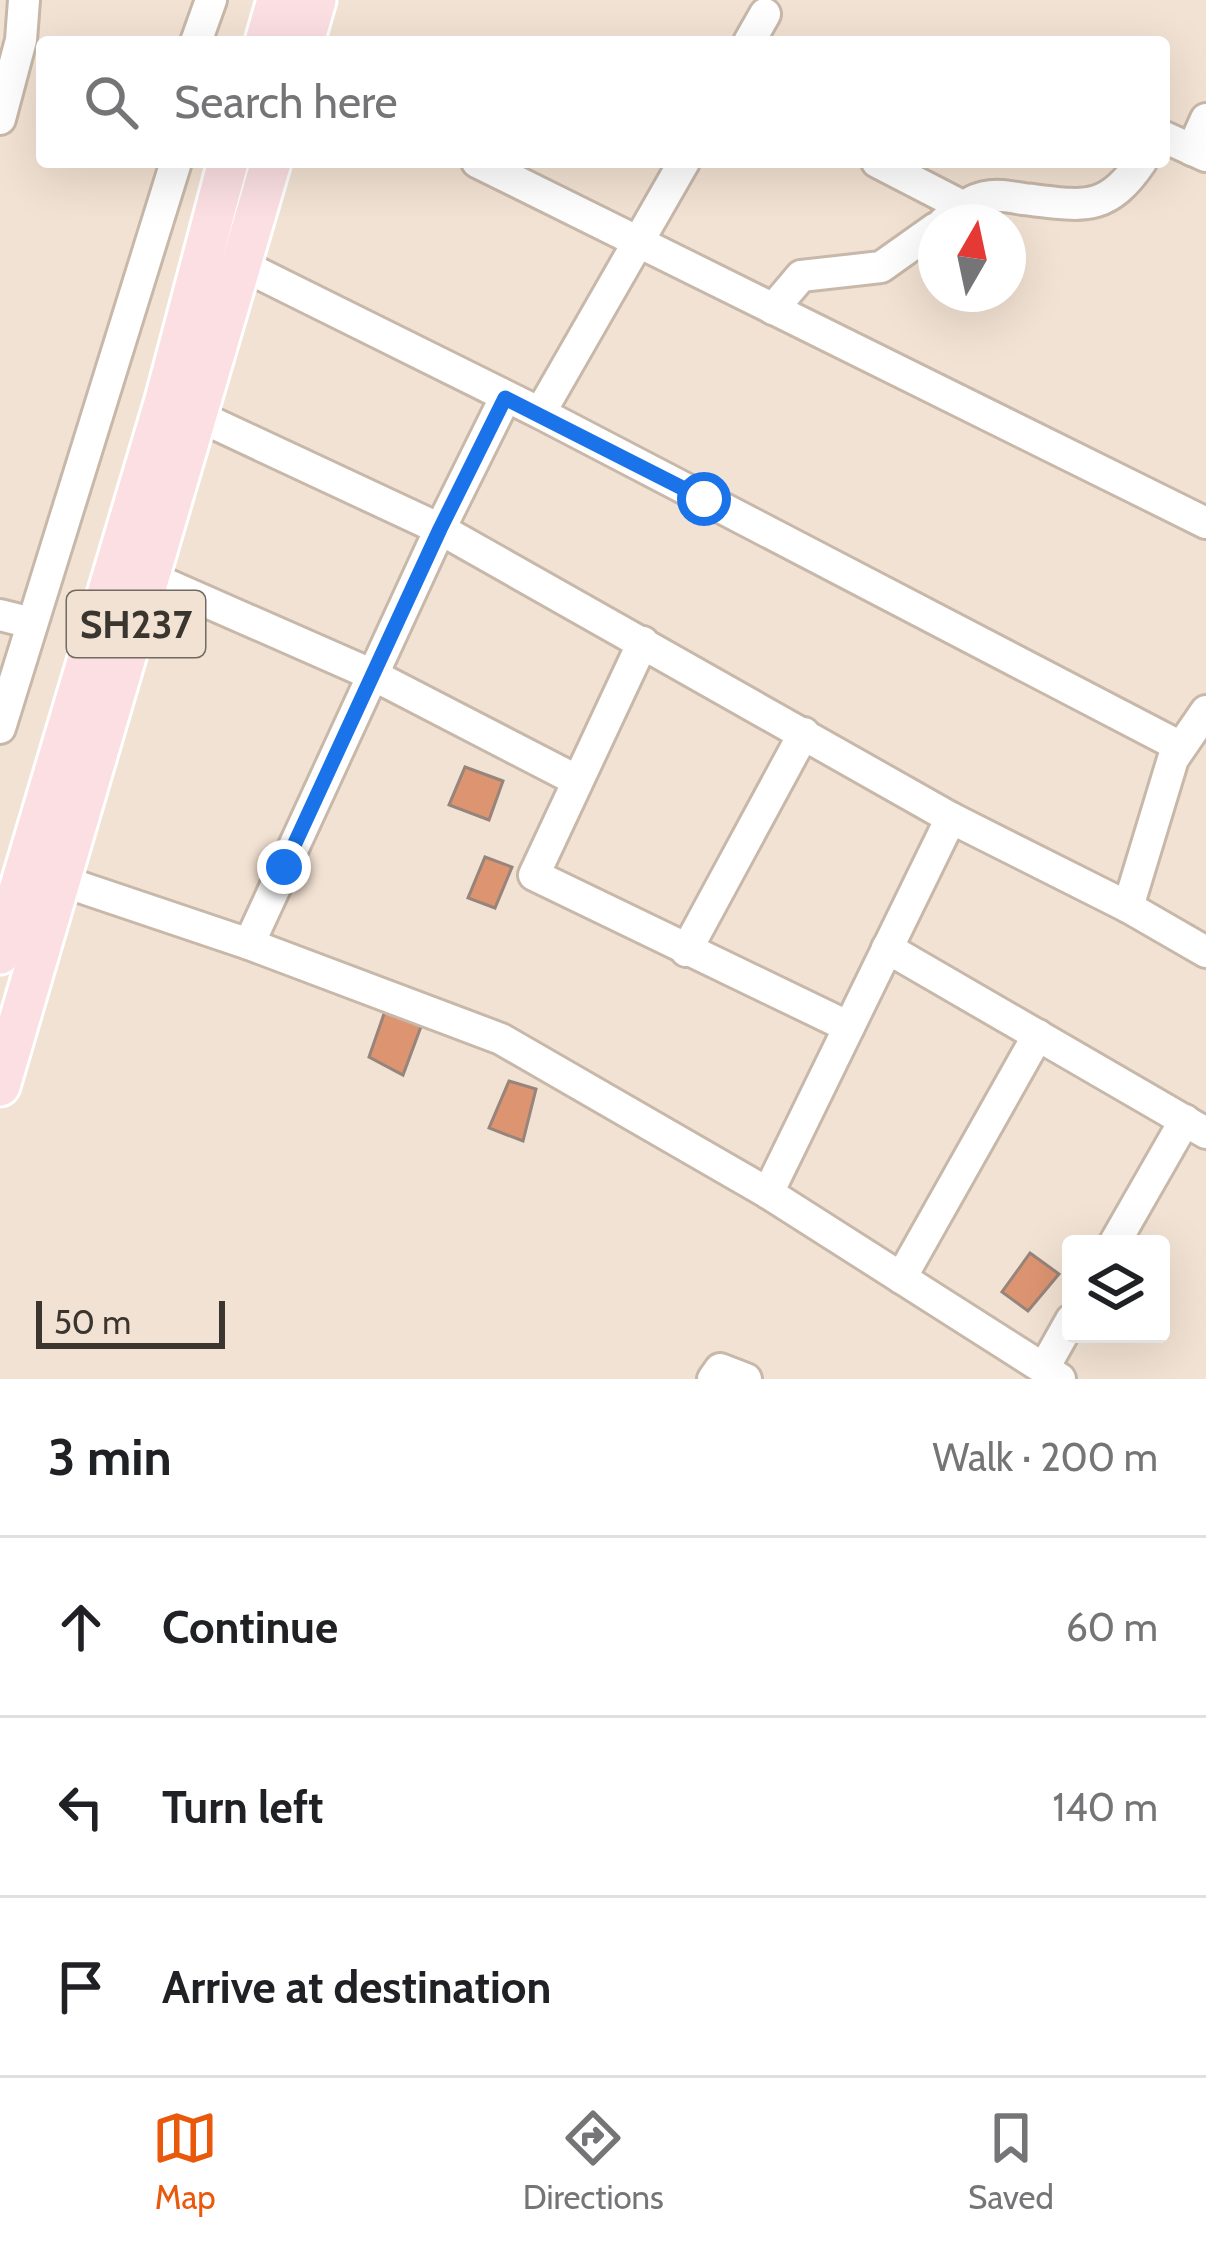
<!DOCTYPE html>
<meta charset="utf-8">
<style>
:root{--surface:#fff;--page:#f2f2f2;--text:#202124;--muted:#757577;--line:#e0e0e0;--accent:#ea580c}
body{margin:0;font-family:Cabin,sans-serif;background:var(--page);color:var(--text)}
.controls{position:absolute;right:36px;bottom:36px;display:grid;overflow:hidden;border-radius:12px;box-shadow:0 12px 48px #0002}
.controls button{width:108px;height:108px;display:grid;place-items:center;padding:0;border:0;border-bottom:3px solid var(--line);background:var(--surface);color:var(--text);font:60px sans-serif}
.compass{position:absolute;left:918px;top:204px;width:108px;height:108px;border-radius:50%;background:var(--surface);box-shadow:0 12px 48px #0002;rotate:9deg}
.scale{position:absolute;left:36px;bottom:30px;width:189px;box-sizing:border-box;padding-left:12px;border:6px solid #3b352f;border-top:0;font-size:33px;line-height:42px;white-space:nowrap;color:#3b352f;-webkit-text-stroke:9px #f2e2d3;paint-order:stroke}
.stop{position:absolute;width:36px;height:36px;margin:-27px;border:9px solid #1a73e8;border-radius:50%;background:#fff}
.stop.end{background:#1a73e8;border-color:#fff;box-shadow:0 3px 12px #0008}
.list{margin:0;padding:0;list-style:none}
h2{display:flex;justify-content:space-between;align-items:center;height:156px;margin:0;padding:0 48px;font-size:51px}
h2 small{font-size:39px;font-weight:400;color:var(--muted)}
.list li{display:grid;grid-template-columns:78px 1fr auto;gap:36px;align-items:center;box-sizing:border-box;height:180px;padding:0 48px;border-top:3px solid var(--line)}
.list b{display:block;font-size:45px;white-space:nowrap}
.list em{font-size:39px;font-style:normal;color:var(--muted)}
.icon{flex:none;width:66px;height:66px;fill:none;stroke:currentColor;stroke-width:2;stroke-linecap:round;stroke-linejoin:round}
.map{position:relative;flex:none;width:1206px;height:1379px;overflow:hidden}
.search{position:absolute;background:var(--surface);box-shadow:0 12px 48px #0002;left:36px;right:36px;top:36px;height:132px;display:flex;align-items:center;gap:30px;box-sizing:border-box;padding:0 42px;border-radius:12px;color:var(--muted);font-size:45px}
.sheet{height:696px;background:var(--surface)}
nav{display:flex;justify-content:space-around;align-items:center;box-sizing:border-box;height:168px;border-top:3px solid var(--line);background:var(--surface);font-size:33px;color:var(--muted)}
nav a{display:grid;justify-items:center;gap:6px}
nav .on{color:var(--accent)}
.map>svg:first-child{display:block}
.building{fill:#dd9471;stroke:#97847b;stroke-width:3}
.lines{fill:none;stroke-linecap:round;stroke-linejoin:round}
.minor-casing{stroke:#c7b8a9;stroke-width:36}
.major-casing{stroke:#fff;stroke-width:45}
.minor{stroke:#fff;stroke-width:30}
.major{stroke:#fbdfe2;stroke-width:39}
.route{stroke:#1a73e8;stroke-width:15}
.labels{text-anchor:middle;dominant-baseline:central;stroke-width:9;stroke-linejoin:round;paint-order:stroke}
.shield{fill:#f2e2d3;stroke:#726960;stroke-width:3}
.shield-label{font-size:39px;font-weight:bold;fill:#3b352f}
</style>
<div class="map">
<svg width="1206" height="1379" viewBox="0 0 1206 1379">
<rect width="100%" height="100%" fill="#f2e2d3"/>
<g class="building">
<path d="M 465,767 L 503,781 L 489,820 L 449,805 Z"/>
<path d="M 485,857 L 512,867 L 495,908 L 468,898 Z"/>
<path d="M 385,1011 L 422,1024 L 403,1075 L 369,1057 Z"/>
<path d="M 509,1081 L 536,1089 L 523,1141 L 489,1128 Z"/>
<path d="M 1030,1253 L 1059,1274 L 1028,1311 L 1002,1292 Z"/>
</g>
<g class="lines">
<defs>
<g id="minor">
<path d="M 196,42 L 211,0"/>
<path d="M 749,42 L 765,14"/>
<path d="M 0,119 L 21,40 L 24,0"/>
<path d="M 1164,137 L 1206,156"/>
<path d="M 1192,150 L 1206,119"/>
<path d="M 477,162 L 1206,523"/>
<path d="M 877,162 L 964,207"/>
<path d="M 944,222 C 956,213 969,200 985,197 C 997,194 1011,197 1023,199 C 1081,205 1105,215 1141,162"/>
<path d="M 242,265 L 540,413 L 1179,746"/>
<path d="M 773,309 L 801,276 L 881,267 L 936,228"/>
<path d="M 540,413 L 684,162"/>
<path d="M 196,415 L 440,529 L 951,818 L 1128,907 L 1206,952"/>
<path d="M 150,577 L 373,675 L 576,780"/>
<path d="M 0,615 L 32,623"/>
<path d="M 643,642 L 534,875 L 849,1027"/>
<path d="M 0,728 L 176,162"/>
<path d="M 59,880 L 249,944 L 501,1039 L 768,1193 L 1060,1379"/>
<path d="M 1128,907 L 1173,759 L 1206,711"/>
<path d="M 249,944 L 440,529 L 505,398"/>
<path d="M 887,948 L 1206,1133"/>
<path d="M 686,951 L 804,733"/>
<path d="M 768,1193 L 951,818"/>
<path d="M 1114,1244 L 1185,1120"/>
<path d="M 901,1278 L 1038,1035"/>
<path d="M 1044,1368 L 1071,1320"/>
<path d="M 713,1379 L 720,1369 L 746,1379"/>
</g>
<g id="major">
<path d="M 265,42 L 277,0"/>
<path d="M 304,42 L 316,0"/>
<path d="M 0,954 L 165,400 L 228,162"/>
<path d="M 0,1086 L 271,162"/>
</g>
</defs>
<use href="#minor" class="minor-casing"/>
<use href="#major" class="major-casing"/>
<use href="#minor" class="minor"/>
<use href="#major" class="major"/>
</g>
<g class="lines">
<path class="route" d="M 284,867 L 440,529 L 505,398 L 704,499"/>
</g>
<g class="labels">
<rect class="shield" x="67" y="591" width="138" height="66" rx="9"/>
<g class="shield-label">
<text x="136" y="624">SH237</text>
</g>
</g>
</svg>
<div class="controls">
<button><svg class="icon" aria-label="layers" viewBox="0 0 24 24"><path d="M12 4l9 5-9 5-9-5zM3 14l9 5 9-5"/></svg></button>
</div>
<svg class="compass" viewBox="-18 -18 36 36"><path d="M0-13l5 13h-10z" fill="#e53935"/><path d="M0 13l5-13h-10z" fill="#757577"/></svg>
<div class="scale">50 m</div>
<div class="stop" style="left:704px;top:499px"></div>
<div class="stop end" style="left:284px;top:867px"></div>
<div class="search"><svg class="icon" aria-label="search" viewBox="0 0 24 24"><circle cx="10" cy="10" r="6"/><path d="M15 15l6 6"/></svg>Search here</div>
</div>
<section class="sheet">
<h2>3 min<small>Walk · 200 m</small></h2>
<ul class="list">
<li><svg class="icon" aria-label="ahead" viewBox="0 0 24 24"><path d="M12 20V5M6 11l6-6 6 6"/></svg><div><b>Continue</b></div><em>60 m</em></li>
<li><svg class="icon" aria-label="left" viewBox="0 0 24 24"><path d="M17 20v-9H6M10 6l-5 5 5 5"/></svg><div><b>Turn left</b></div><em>140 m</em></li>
<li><svg class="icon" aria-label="arrive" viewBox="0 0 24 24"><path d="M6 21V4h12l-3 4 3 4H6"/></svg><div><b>Arrive at destination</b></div></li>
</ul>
</section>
<nav>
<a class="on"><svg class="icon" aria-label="map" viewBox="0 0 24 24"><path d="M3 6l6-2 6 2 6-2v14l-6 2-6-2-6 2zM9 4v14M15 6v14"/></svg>Map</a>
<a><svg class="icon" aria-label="directions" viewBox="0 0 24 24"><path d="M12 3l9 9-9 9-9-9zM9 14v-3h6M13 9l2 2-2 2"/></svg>Directions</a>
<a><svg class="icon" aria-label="saved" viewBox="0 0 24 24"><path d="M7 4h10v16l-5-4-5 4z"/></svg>Saved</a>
</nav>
